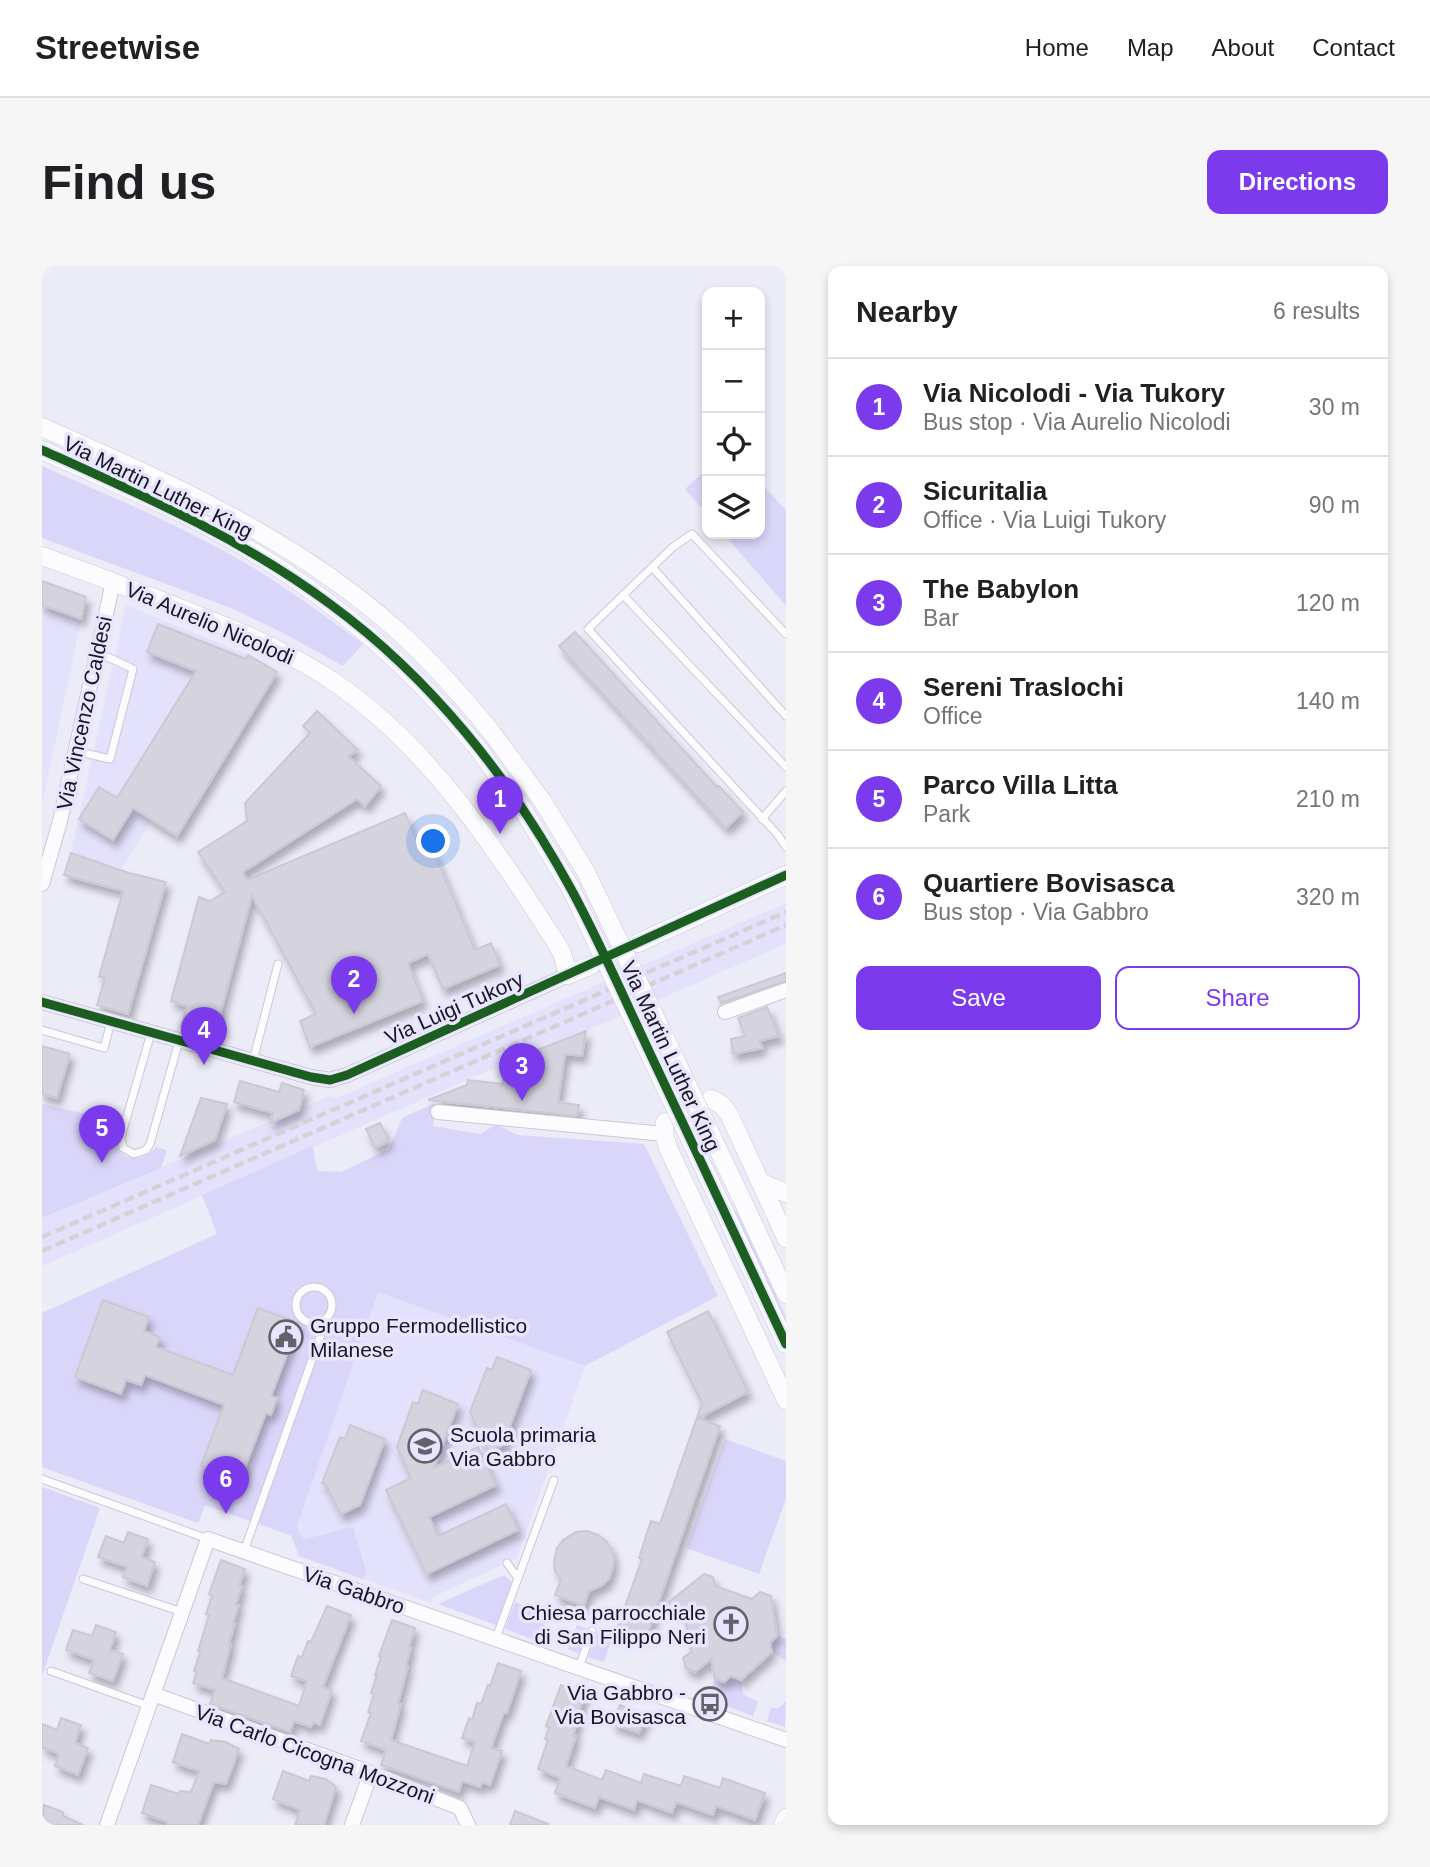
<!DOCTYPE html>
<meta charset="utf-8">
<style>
:root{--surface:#fff;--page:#f6f6f6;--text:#202124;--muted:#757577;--line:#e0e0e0;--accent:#7c3aed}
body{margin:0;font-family:Helvetica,sans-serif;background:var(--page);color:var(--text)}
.controls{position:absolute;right:21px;top:21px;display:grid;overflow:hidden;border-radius:14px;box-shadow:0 4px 10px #0003}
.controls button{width:63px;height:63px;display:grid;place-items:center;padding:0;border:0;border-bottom:2px solid var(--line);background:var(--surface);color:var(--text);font:35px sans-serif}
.you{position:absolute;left:392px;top:576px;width:24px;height:24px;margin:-18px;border:5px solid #fff;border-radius:50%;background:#1a73e8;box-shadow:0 0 0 10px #1a73e833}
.badge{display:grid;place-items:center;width:46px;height:46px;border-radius:50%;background:var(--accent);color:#fff;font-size:23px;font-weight:700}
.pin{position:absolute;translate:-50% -58px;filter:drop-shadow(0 2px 4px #0008)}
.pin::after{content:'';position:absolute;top:37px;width:24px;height:21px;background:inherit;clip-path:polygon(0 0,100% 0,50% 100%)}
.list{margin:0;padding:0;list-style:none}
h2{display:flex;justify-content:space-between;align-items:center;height:91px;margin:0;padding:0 28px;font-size:30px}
h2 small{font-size:23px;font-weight:400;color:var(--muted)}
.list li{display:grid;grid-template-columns:46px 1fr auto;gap:21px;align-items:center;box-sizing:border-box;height:98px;padding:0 28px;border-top:2px solid var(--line)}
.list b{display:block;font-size:26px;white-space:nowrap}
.list p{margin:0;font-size:23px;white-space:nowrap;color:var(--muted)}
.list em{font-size:23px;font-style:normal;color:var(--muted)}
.actions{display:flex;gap:14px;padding:21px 28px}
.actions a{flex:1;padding:16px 0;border:2px solid var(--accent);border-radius:14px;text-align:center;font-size:24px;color:var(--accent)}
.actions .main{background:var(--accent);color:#fff}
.icon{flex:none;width:38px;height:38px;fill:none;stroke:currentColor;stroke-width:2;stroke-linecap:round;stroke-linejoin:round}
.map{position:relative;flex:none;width:744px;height:1559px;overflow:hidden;border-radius:14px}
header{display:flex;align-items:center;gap:42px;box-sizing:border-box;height:98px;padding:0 35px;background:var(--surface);border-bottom:2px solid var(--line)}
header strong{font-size:33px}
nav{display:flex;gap:38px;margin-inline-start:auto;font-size:24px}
.intro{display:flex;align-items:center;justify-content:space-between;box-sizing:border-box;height:168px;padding:0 42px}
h1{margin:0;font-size:49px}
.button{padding:18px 32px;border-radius:14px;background:var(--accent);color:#fff;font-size:24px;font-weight:700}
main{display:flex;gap:42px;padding:0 42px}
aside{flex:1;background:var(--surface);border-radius:14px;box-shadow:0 4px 10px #0003}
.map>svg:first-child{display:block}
.built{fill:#e3e1fb}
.green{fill:#dad6f9;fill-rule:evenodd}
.building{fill:#d4d3de;stroke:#c9c8d3;stroke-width:2;filter:url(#shadow)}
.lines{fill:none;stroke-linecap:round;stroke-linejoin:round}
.service-casing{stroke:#c9c8d4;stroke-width:9}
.minor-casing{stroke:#c9c8d4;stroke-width:16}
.tertiary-casing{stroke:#c9c8d4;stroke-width:19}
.service{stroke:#fcfcfe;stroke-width:7}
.minor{stroke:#fcfcfe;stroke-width:14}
.tertiary{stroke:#fcfcfe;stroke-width:18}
.rail{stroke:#d3d3d7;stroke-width:4.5;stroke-dasharray:10 5;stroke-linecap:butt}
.tertiary-bridge-casing{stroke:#c9c8d4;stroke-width:19;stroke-linecap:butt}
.tertiary-bridge{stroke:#fcfcfe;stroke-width:18}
.cycleway-casing{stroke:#e8e5fe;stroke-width:13}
.cycleway{stroke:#1b5e20;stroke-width:9}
.labels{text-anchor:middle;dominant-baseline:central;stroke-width:7;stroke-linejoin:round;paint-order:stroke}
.street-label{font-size:21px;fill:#181621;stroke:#e8e5fe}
.poi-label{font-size:21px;fill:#181621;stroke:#e8e5fe;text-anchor:start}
</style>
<header>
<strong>Streetwise</strong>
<nav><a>Home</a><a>Map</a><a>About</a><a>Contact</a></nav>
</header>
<div class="intro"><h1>Find us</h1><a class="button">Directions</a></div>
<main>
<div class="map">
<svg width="744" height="1559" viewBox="0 0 744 1559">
<defs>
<filter id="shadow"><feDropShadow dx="4" dy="7" stdDeviation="3.5" flood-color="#0004"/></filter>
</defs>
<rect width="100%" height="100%" fill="#ecebf8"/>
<g class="built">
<path d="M 0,315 L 44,331 L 0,538 Z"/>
<path d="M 84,339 L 206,389 L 186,431 L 80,602 L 29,587 Z"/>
<path d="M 744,637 L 744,678 L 544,765 L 475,792 L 0,1000 L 0,952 L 287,830 L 295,832 Z"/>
<path d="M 175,968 L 543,1100 L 475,1292 L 391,1331 L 389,1337 L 257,1290 L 249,1270 L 163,1239 L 156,1257 L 0,1201 L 0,1047 Z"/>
</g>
<g class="green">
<path d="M 0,200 C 65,229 131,256 193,291 C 238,317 279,347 321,378 L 301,400 L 243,368 L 189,342 L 0,272 Z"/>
<path d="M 665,203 L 665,248 L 643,223 Z"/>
<path d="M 718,216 L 744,244 L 744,340 L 682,268 L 718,268 Z"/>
<path d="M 393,837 L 391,860 L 439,868 L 454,858 L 475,869 L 602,878 L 676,1030 L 543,1100 L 336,1026 L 255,1260 L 260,1274 L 311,1261 L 324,1305 L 321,1313 L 257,1290 L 249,1269 L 163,1239 L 156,1257 L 0,1201 L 0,1047 L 175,968 L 160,929 L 271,880 L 275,905 L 299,906 L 347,883 L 360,852 ZM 62,1034 L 107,1051 L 102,1065 L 117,1071 L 110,1092 L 129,1086 L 176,1104 L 189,1115 L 209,1061 L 217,1056 L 212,1053 L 216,1042 L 232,1048 L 251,1071 L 257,1074 L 254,1081 L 236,1075 L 247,1083 L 229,1130 L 235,1132 L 229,1148 L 224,1147 L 206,1193 L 195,1192 L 212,1199 L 209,1206 L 202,1204 L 198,1214 L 159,1199 L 185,1130 L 165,1132 L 118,1115 L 106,1099 L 99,1119 L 84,1114 L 78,1128 L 33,1111 Z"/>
<path d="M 0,838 L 76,855 C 75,861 73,866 73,872 C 74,897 101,897 114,881 L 125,884 L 119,902 L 0,952 Z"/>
<path d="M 694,944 L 744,1051 L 744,1056 L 692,945 Z"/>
<path d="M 683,1173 L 744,1195 L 744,1232 L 717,1308 L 644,1282 Z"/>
<path d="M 0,1221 L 58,1242 L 0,1410 Z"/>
<path d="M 462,1309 L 470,1316 L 454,1359 L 396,1338 Z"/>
<path d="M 473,1336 L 506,1349 L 496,1375 L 463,1363 Z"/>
<path d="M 535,1359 L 547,1363 L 538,1388 L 526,1383 Z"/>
<path d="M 555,1366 L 570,1372 L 562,1396 L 546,1391 Z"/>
<path d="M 735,1370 L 744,1373 L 744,1395 L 730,1386 L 728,1377 Z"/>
<path d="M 689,1410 L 699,1414 L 701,1428 L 716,1436 L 711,1450 L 665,1433 L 673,1413 L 682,1416 Z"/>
<path d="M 744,1435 L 743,1461 L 725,1455 L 729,1441 L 735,1443 Z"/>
</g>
<g class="building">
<path d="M 0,315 L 44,331 L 39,353 L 0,339 Z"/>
<path d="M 116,358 L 204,393 L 206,389 L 235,406 L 135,570 L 91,542 L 71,574 L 37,553 L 57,521 L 75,532 L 154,405 L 105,386 Z"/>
<path d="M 533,366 L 675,521 L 677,520 L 701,546 L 684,562 L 517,380 Z"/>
<path d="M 275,445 L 316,484 L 306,490 L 339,520 L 323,540 L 315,533 L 201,606 L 205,614 L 363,547 L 375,576 L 386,572 L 433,684 L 449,677 L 458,699 L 401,723 L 386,688 L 366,697 L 381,735 L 268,781 L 258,755 L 274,748 L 210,630 L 178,749 L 171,747 L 165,768 L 139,761 L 145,740 L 129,735 L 157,631 L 168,635 L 183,626 L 156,586 L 205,555 L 203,537 L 268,467 L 261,460 Z"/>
<path d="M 29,587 L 87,607 L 124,616 L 86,748 L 55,739 L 63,712 L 57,711 L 81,625 L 22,609 Z"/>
<path d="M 744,707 L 744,715 L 679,737 L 676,731 Z"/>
<path d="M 725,741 L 737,770 L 717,775 L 721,782 L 691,788 L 689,773 L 703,770 L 696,752 Z"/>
<path d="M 544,765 L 540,790 L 523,788 L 516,836 L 537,839 L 535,850 L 386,834 L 425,819 L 426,814 L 461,818 L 462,805 L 473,806 L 475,792 Z"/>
<path d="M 0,780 L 28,788 L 15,832 L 0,828 Z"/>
<path d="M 198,815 L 237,826 L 240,817 L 262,824 L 257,844 L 228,857 L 231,847 L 192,836 Z"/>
<path d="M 159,832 L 185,838 L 173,874 L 138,890 Z"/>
<path d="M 338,857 L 347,875 L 333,882 L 324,863 Z"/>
<path d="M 61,1034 L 107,1051 L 102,1065 L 118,1071 L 114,1081 L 191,1109 L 216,1042 L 257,1057 L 229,1130 L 235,1132 L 229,1149 L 224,1147 L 198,1214 L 159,1200 L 182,1139 L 103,1109 L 99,1119 L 84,1114 L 79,1128 L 33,1111 Z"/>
<path d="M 666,1045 L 706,1126 L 656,1152 L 678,1160 L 605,1370 L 576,1360 L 600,1293 L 597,1292 L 609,1255 L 618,1258 L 660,1137 L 625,1066 Z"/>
<path d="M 455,1091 L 489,1104 L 468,1160 L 471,1164 L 461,1169 L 465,1177 L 447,1186 L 428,1146 L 445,1102 L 450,1104 Z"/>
<path d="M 381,1124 L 416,1138 L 392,1202 L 436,1181 L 454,1219 L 387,1251 L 396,1270 L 464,1238 L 476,1264 L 385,1308 L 344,1224 L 369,1212 L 355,1181 L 371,1136 L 376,1138 Z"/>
<path d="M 308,1159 L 343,1173 L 318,1239 L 299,1248 L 284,1219 L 280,1217 L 298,1171 L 303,1173 Z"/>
<path d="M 545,1265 L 556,1269 L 564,1275 L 570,1284 L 572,1298 L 567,1313 L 559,1320 L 547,1325 L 542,1340 L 513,1329 L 519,1314 L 513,1305 L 512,1295 L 515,1282 L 521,1274 L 534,1266 Z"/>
<path d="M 86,1266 L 106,1273 L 100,1291 L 113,1296 L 105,1320 L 81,1311 L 85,1301 L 56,1291 L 64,1270 L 82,1277 Z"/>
<path d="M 179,1294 L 203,1303 L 197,1320 L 200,1321 L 194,1338 L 197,1339 L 191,1357 L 193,1358 L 187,1377 L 189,1378 L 180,1412 L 257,1440 L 265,1415 L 249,1410 L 256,1390 L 260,1391 L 266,1375 L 269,1376 L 285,1340 L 309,1349 L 281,1421 L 290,1424 L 278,1459 L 271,1456 L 269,1461 L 252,1455 L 248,1466 L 168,1438 L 173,1424 L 151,1417 L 155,1406 L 152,1405 L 158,1386 L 156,1385 L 167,1349 L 164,1348 L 170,1330 L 167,1328 Z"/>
<path d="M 662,1308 L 671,1311 L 673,1320 L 710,1333 L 718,1326 L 729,1330 L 735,1370 L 728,1377 L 730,1386 L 699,1414 L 689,1410 L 682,1416 L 673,1413 L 669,1393 L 653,1406 L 644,1402 L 641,1392 L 649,1386 L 642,1347 L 623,1339 Z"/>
<path d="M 350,1354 L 373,1362 L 367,1381 L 369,1382 L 364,1399 L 366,1400 L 356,1437 L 359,1438 L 349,1474 L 425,1500 L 433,1476 L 420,1472 L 427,1452 L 430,1454 L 435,1437 L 439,1438 L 446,1419 L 448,1420 L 456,1397 L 479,1405 L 465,1447 L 462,1446 L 449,1482 L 460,1485 L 448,1519 L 440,1516 L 438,1521 L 420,1515 L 417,1526 L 339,1499 L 344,1484 L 319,1475 L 329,1447 L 326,1446 L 332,1429 L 329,1427 L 335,1409 L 333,1409 L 339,1391 L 337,1390 Z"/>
<path d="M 54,1359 L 74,1366 L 68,1384 L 81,1388 L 71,1415 L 47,1407 L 52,1394 L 24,1384 L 31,1364 L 50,1370 Z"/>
<path d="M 519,1419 L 543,1428 L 535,1450 L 537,1452 L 531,1469 L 534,1470 L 524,1500 L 560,1514 L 564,1504 L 599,1517 L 602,1508 L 639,1520 L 642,1510 L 678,1522 L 681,1512 L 723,1527 L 713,1554 L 674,1540 L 671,1549 L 634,1536 L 630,1547 L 595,1534 L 592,1544 L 557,1531 L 553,1542 L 513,1527 L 518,1512 L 496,1503 L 506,1474 L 503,1473 L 507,1462 L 504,1460 Z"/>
<path d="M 578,1439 L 605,1449 L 597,1467 L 570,1458 Z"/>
<path d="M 19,1452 L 39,1459 L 33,1477 L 46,1482 L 36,1509 L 13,1500 L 17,1488 L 0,1481 L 0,1458 L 15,1464 Z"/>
<path d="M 140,1468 L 167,1478 L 169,1474 L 184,1476 L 197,1483 L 184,1518 L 172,1516 L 156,1559 L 125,1559 L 126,1556 L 100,1547 L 109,1519 L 137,1528 L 138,1525 L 149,1526 L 157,1505 L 131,1496 Z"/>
<path d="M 241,1505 L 267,1515 L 269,1510 L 284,1513 L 294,1521 L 282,1559 L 253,1559 L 258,1544 L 231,1533 Z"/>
<path d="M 2,1539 L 21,1546 L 21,1550 L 41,1559 L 0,1559 Z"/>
<path d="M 473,1545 L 506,1558 L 506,1559 L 468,1559 Z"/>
</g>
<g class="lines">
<defs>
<g id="service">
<path d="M 610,301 L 744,450"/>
<path d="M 581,329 L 744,501"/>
<path d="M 744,368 L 650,268 L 631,281 L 546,363 L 736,569 L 744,581"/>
<path d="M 33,485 L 68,493 L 91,403 L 68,392 L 54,389"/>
<path d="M 720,553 L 744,525"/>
<path d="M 0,764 L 62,782 L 69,756"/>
<path d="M 109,767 L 79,871 L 81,882 L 92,888 L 104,884 L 108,878 L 137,775"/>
<path d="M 211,795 L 236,698"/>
<circle cx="272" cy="1039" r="18"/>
<path d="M 0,1213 L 166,1273"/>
<path d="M 202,1285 L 282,1060 L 280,1055"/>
<path d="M 465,1297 L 476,1312"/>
<path d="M 41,1313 L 140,1346"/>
<path d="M 454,1372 L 512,1214"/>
<path d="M 537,1401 L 550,1365"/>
<path d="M 9,1405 L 107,1440"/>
</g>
<g id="minor">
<path d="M 0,618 L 18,555 L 71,316"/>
<path d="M 0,736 L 269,811 L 288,814 L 305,809 L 526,709"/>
<path d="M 683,746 L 744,724"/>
<path d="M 396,846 L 622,868"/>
<path d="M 111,1428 L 329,1507 L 418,1542 L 426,1559"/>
<path d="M 65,1559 L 166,1273 L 744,1474"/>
<path d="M 310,1559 L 329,1507"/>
</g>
<g id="tertiary">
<path d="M 0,161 C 127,217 253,272 357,366 C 391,397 421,431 450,467"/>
<path d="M 0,184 C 61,212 124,237 183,270 C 281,323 363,394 434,480"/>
<path d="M 0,290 C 53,309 106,329 158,350 C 206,369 253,389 295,418 C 389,483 452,581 513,675 L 520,687 L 526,709 L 550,699"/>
<path d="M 596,677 L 744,609"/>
<path d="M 669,833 L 680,839 L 687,848 L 744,972"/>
<path d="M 623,856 L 622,868 L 626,882 L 744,1134"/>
<path d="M 720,917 L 744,927"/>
<path d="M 703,940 L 744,1028"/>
<path d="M 684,949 L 744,1078"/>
<path d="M 741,1559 L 744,1552"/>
</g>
</defs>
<use href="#service" class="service-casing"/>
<use href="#minor" class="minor-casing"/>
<use href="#tertiary" class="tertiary-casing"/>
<use href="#service" class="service"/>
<use href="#minor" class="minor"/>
<use href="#tertiary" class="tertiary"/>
<g class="rail">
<path d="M 0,971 L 744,646"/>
<path d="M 0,985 L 744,659"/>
</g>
<defs>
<g id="tertiary-bridge">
<path d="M 450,467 L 501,536 L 544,606 L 703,940"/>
<path d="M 434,480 L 481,544 L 528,621 L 684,949"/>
</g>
</defs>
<use href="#tertiary-bridge" class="tertiary-bridge-casing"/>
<use href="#tertiary-bridge" class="tertiary-bridge"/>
<defs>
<g id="cycleway">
<path d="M 0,184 C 100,229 199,272 288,338 C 389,412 470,514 529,623 C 560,680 585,739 613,798 C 657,891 700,984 744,1078"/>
<path d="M 0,736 L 269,811 L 288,814 L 305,809 L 744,609"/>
</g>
</defs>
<use href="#cycleway" class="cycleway-casing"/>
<use href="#cycleway" class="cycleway"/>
</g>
<defs>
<symbol id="civic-ring" viewBox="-11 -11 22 22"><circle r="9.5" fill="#e8e5fe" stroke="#62616c" stroke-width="1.5"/><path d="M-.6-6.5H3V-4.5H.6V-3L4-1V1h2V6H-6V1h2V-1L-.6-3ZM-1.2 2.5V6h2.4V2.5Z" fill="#62616c"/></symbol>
<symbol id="school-ring" viewBox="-11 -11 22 22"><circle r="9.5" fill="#e8e5fe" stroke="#62616c" stroke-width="1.5"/><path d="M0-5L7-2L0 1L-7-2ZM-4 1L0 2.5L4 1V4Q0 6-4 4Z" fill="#62616c"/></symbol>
<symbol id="church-ring" viewBox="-11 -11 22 22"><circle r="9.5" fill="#e8e5fe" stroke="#62616c" stroke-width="1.5"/><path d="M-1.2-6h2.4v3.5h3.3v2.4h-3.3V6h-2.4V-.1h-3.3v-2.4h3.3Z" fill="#62616c"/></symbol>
<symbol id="bus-ring" viewBox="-11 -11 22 22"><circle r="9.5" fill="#e8e5fe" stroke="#62616c" stroke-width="1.5"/><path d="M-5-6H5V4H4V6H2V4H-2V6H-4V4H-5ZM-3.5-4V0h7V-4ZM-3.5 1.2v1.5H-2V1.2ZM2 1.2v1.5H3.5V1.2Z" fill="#62616c"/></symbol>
</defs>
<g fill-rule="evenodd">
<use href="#civic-ring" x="225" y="1052" width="38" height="38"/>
<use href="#school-ring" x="364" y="1161" width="38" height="38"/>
<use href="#church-ring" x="670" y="1339" width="38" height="38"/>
<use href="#bus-ring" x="649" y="1419" width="38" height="38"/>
</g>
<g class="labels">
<g class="street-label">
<text transform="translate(116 221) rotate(26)">Via Martin Luther King</text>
<text transform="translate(168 357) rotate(23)">Via Aurelio Nicolodi</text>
<text transform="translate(42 447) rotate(-78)">Via Vincenzo Caldesi</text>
<text transform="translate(412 742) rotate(-24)">Via Luigi Tukory</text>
<text transform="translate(629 790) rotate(65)">Via Martin Luther King</text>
<text transform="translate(312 1324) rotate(19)">Via Gabbro</text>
<text transform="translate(273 1488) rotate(20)">Via Carlo Cicogna Mozzoni</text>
</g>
<g class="poi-label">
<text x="268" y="1059">Gruppo Fermodellistico<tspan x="268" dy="24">Milanese</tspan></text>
<text x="408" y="1168">Scuola primaria<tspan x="408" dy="24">Via Gabbro</tspan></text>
<text x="664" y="1346" text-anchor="end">Chiesa parrocchiale<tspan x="664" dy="24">di San Filippo Neri</tspan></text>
<text x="644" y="1426" text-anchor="end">Via Gabbro -<tspan x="644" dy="24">Via Bovisasca</tspan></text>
</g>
</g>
</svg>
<div class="controls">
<button>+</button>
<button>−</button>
<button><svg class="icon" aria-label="locate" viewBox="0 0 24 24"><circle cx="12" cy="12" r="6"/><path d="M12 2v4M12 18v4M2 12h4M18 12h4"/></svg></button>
<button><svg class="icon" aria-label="layers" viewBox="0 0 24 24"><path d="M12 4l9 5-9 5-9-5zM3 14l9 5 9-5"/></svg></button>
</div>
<div class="you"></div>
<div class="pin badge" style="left:458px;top:568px">1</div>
<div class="pin badge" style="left:312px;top:748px">2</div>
<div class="pin badge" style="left:480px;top:835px">3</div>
<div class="pin badge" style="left:162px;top:799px">4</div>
<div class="pin badge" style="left:60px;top:897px">5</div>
<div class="pin badge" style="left:184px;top:1248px">6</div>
</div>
<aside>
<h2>Nearby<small>6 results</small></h2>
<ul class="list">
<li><span class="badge">1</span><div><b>Via Nicolodi - Via Tukory</b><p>Bus stop · Via Aurelio Nicolodi</p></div><em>30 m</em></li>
<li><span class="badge">2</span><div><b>Sicuritalia</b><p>Office · Via Luigi Tukory</p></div><em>90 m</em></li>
<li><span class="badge">3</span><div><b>The Babylon</b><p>Bar</p></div><em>120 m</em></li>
<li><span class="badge">4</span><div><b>Sereni Traslochi</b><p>Office</p></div><em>140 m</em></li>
<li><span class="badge">5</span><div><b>Parco Villa Litta</b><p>Park</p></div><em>210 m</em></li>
<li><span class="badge">6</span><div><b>Quartiere Bovisasca</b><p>Bus stop · Via Gabbro</p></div><em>320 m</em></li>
</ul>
<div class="actions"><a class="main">Save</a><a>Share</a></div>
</aside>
</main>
